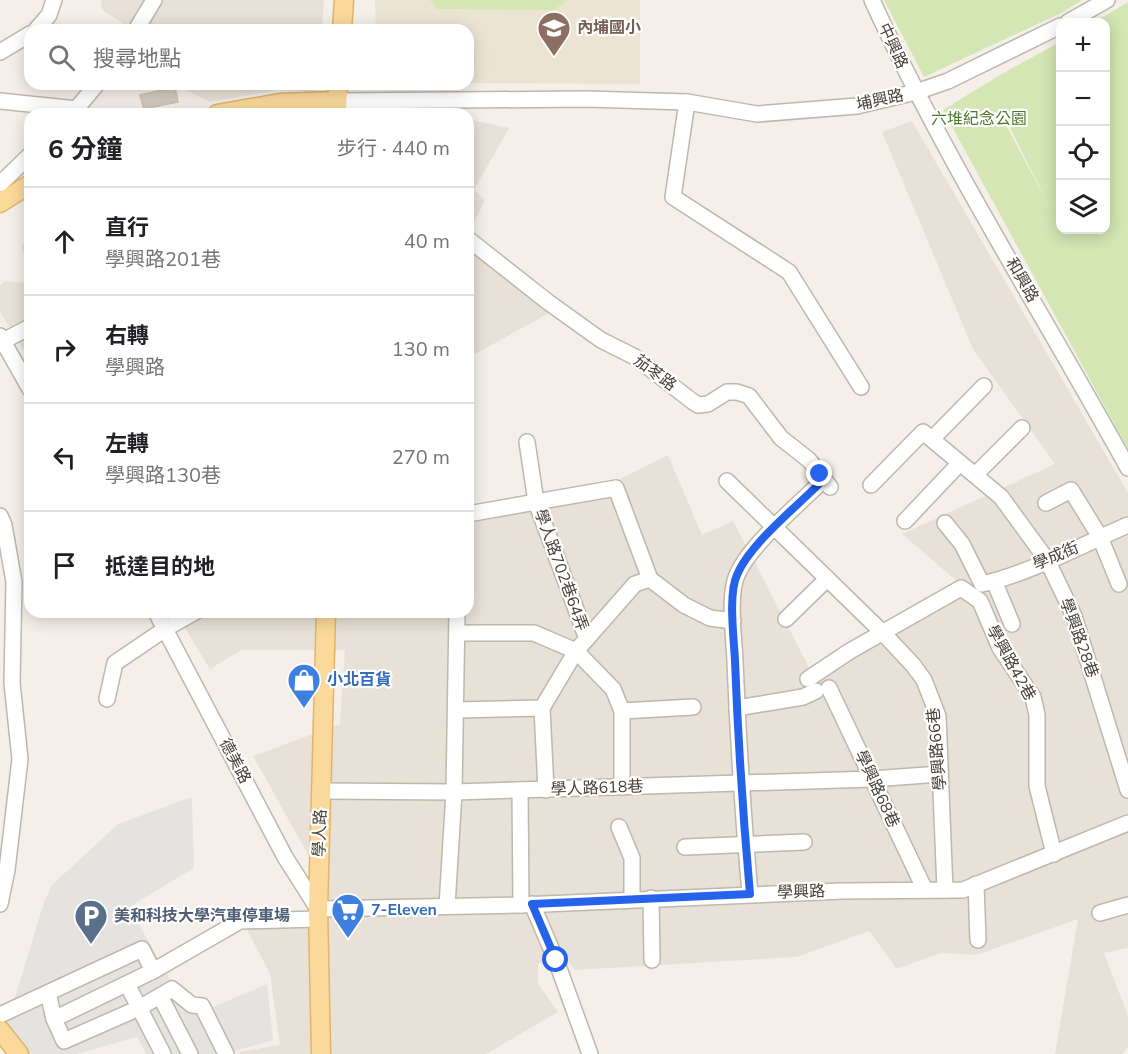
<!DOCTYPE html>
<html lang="zh-TW">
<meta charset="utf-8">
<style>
:root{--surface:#fff;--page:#f2f2f2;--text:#202124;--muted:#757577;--line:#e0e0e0}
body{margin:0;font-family:"Nunito Sans","Noto Sans TC",sans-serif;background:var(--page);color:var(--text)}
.controls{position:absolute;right:18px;top:18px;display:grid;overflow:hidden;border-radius:12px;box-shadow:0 3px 15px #0003}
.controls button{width:54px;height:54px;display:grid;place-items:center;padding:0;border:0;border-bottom:2px solid var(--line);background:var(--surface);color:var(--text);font:30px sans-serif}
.stop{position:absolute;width:18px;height:18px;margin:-14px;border:4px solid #2563eb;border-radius:50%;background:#fff}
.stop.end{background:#2563eb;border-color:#fff;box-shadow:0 2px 6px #0008}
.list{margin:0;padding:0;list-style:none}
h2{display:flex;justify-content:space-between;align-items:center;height:78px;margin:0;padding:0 24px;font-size:26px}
h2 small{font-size:20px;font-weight:400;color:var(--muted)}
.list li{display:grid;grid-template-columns:39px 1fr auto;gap:18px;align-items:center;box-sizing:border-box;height:108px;padding:0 24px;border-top:2px solid var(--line)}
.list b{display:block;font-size:22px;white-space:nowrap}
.list p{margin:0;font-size:20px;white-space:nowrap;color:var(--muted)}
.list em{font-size:20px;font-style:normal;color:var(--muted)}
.icon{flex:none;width:33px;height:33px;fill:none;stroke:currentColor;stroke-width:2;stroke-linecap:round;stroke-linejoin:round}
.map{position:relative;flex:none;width:1128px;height:1054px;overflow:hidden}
.search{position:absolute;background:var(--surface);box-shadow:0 3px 15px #0003;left:24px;top:24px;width:450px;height:66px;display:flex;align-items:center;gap:15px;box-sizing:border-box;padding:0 21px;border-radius:18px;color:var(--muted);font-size:22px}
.panel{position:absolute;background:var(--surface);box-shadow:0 3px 15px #0003;left:24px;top:108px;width:450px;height:510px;border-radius:18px}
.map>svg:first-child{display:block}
.residential{fill:#e8e1d7}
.education{fill:#ece4d3}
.green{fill:#d3e6b3;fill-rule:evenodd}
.parking{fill:#e5e3e0}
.building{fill:#d5cbbf;stroke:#d0c2b2;stroke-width:1.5}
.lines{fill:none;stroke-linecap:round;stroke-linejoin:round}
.minor-casing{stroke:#bfb7ac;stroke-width:18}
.major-casing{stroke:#e0b56b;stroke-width:21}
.minor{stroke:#fff;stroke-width:15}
.major{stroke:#fbd99b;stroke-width:18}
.route{stroke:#2563eb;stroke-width:8}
.labels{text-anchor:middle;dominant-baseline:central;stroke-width:4.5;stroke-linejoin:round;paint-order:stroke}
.education-label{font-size:16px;font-weight:bold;fill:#785e54;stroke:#fff;text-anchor:start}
.street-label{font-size:16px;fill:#474038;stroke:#fff}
.park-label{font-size:16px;fill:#4e782c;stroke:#fff}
.shop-label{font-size:16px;font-weight:bold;fill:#366cbe;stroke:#fff;text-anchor:start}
.service-label{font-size:16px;font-weight:bold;fill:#4e5e75;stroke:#fff;text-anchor:start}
</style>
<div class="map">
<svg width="1128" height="1054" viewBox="0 0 1128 1054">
<rect width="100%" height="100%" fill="#f4f0e9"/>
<g class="residential">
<path d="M 101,0 L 324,0 L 322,30 L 130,30 L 129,27 L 102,10 Z"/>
<path d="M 174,84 L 317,84 L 317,92 L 277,90 L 210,102 Z"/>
<path d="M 468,119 L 509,128 L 474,190 L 485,200 L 468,235 Z"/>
<path d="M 912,121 L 1128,493 L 1128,948 L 1104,953 L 1128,1016 L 1128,1047 L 1122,1054 L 1055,1054 L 1078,919 L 976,955 L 941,953 L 897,969 L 869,931 L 797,957 L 575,970 L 560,950 L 538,964 L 538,984 L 558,1012 L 486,1054 L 240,1054 L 239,1052 L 280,1045 L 270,974 L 244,924 L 308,922 L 310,858 L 253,756 L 340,724 L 345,650 L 241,650 L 210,669 L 175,612 L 468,612 L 468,450 L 471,450 L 469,522 L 625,492 L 620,479 L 668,455 L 702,535 L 733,521 L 810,669 L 893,617 L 959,583 L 902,534 L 1055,464 L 973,349 L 882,132 Z"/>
<path d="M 30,225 L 30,263 L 21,247 L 27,240 L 24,228 Z"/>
<path d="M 468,238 L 554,299 L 549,313 L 468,358 Z"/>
<path d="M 30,280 L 30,361 L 0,312 L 0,285 L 5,281 L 25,283 Z"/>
</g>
<path class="education" d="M 375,0 L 640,0 L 640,84 L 468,83 L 468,30 L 376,30 Z"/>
<g class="green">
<path d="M 430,0 L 568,0 L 554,10 L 437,9 Z"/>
<path d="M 884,0 L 1082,0 L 1061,13 L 924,77 Z"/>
<path d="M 1128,2 L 1128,449 L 943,110 L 1000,75 L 1060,42 L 1060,230 L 1106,230 L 1106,22 L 1095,22 ZM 1034,110 L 1008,124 L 1050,208 L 1006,125 Z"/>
</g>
<path class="parking" d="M 192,797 L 194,868 L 129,907 L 181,998 L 197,1014 L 267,984 L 273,1040 L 224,1054 L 146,1054 L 137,1037 L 76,1054 L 31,1054 L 7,1024 L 44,902 L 52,885 L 118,824 Z"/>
<path class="building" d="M 175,87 L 178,102 L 144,109 L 140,95 Z"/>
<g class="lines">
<defs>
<g id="minor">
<path d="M 872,0 C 946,162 1042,312 1128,468"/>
<path d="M 1068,22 L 1107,0"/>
<path d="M 36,30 L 49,15 L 54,0"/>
<path d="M 136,30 L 154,0"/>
<path d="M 0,52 L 30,34"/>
<path d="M 0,101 L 77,109"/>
<path d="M 337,101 L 587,99 L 687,102 L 757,114 L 857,106 L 916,92 L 948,81 L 1060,26"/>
<path d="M 687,102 L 673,197 L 789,272 L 861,387"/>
<path d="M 72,114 L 97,84"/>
<path d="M 0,184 L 30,155"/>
<path d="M 468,239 L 548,302 L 601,340 L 635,357 L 692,401 L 698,405 L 708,404 L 727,392 L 737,392 L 749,396 L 781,438 L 809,460 L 830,487"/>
<path d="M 0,336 L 30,389"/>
<path d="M 3,341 L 30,327"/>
<path d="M 932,439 L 984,386"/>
<path d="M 527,442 L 536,502 L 587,639"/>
<path d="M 975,475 L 1022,428"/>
<path d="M 727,481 L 883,633 L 913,665 L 924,680 L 938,716 L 945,890"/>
<path d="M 871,485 L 923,432 L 1001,497 L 1047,560 L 1074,616 L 1128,790"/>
<path d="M 1046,503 L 1071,490 L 1100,537 L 1119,584"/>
<path d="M 468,514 L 616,488 L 650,579"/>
<path d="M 0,516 L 4,525 L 14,582 L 12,683 L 20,759 L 7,870 L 0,904"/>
<path d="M 905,521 L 960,463"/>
<path d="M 945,523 L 962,544 L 982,584 C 1028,574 1084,544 1128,525"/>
<path d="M 650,579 L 684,605 L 710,618 L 733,621"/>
<path d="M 994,581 L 1012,624"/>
<path d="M 156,612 L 285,857 L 318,909 L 521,905 L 842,891 L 963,890 L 1128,823"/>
<path d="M 786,619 L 827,579"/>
<path d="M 457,633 L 534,633 L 576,651 L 613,689 L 622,711 L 622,787"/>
<path d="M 808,679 L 850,651 L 961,588 L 980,601 L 1000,648 L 1033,697 L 1037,715 L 1037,786 L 1054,854"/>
<path d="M 829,688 L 925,890"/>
<path d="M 107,699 L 115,663 L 165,629 L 195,612"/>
<path d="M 542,708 L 546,790"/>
<path d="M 737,708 L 803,697 L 816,691"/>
<path d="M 456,710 L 542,708 L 576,651 L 635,584 L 650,579"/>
<path d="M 622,711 L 693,707"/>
<path d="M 520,790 L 521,905"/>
<path d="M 321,791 L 454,792 L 872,779 L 940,774"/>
<path d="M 619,827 L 632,858 L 632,899"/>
<path d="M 685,847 L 804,842"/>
<path d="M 976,884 L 978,940"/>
<path d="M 750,894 C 743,816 738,739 735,661 C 734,639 728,594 737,575 C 749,546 795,508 819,484 L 820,474"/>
<path d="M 651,898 L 652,960"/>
<path d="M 532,904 L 556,960 L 590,1054"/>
<path d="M 447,906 L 454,792 L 457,612"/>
<path d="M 1100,913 L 1128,905"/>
<path d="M 153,971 L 240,921 L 318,919"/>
<path d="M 127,984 L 163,1054"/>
<path d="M 160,996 L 190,1054"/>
<path d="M 0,1015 L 142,949 L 153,971 L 54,1019 L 48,993"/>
<path d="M 54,1019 L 64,1041 L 139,1008 L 172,989 L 192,1005 L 202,1006 L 226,1054"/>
</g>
<g id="major">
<path d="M 342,30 L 344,0"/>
<path d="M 217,114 L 280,103 L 337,101"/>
<path d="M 337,114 L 338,84"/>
<path d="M 0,203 L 30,184"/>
<path d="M 0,1030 L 19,1054"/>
<path d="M 321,1054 L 318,909 L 326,612"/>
</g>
</defs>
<use href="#minor" class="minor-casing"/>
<use href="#major" class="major-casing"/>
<use href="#minor" class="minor"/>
<use href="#major" class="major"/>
</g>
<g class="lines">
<path class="route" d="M 556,960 L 532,904 L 750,894 C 743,816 738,739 735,661 C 734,639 728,594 737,575 C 749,545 795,508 819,484 L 820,474"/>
</g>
<defs>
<symbol id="school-pin" viewBox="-11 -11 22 30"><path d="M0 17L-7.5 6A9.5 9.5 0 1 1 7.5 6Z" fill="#8d6e63" stroke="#fff"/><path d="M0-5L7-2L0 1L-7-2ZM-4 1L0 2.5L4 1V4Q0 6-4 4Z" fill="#fff"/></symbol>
<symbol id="shop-pin" viewBox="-11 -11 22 30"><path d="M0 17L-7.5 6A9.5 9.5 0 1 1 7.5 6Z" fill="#3f7fe0" stroke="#fff"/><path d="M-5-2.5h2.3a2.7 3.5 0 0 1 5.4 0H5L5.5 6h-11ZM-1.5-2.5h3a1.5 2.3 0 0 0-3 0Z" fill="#fff"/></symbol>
<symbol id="supermarket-pin" viewBox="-11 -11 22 30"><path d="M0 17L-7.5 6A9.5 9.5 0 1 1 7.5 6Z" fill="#3f7fe0" stroke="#fff"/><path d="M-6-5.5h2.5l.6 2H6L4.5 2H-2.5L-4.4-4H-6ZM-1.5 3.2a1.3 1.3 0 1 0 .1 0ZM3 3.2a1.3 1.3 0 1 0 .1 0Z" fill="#fff"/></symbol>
<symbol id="parking-pin" viewBox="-11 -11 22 30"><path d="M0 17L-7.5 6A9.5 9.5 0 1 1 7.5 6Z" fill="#5c6f8a" stroke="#fff"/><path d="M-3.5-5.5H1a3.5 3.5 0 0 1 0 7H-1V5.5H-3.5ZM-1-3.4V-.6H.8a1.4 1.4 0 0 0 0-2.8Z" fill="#fff"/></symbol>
</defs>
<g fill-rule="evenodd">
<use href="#school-pin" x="535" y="9" width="38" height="52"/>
<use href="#shop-pin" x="285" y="661" width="38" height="52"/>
<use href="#supermarket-pin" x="329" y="891" width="38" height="52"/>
<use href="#parking-pin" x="72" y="897" width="38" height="52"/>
</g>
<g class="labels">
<g class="education-label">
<text x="577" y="28">內埔國小</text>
</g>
<g class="street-label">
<text transform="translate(893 46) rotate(65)">中興路</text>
<text transform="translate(880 100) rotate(-12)">埔興路</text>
<text transform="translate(1022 280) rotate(60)">和興路</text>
<text transform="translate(655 373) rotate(37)">茄苳路</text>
<text transform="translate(1056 556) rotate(-23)">學成街</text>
<text transform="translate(561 570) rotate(70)">學人路702巷64弄</text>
<text transform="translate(1079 638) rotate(70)">學興路28巷</text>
<text transform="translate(1011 663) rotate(61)">學興路42巷</text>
<text transform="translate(937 749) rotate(-95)">學興路66巷</text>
<text transform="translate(235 761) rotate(62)">德美路</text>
<text transform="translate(597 788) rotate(-2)">學人路618巷</text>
<text transform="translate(877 789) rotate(65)">學興路68巷</text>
<text transform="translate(320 833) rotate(-88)">學人路</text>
<text transform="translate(801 892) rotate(-2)">學興路</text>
</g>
<g class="park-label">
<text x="979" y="119">六堆紀念公園</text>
</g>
<g class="shop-label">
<text x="327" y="680">小北百貨</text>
<text x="371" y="910">7-Eleven</text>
</g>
<g class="service-label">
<text x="114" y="916">美和科技大學汽車停車場</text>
</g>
</g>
</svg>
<div class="controls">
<button>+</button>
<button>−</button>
<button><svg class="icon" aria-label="locate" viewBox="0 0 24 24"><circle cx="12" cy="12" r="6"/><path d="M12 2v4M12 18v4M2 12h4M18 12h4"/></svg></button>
<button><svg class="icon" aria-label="layers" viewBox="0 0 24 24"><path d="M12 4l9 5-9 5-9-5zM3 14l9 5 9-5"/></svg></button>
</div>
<div class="stop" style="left:556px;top:960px"></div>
<div class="stop end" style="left:820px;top:474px"></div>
<div class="search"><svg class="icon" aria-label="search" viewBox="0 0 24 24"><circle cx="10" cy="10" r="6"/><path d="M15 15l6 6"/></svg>搜尋地點</div>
<section class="panel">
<h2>6 分鐘<small>步行 · 440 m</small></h2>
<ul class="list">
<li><svg class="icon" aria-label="ahead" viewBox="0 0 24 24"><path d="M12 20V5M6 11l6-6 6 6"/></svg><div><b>直行</b><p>學興路201巷</p></div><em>40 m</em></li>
<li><svg class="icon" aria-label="right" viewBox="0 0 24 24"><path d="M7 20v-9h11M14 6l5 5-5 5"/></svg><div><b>右轉</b><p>學興路</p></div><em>130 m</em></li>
<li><svg class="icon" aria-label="left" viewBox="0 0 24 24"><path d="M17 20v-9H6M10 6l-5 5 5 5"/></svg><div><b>左轉</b><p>學興路130巷</p></div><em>270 m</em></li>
<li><svg class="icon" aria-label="arrive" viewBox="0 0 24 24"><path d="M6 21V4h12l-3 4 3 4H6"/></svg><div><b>抵達目的地</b></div></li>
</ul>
</section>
</div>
